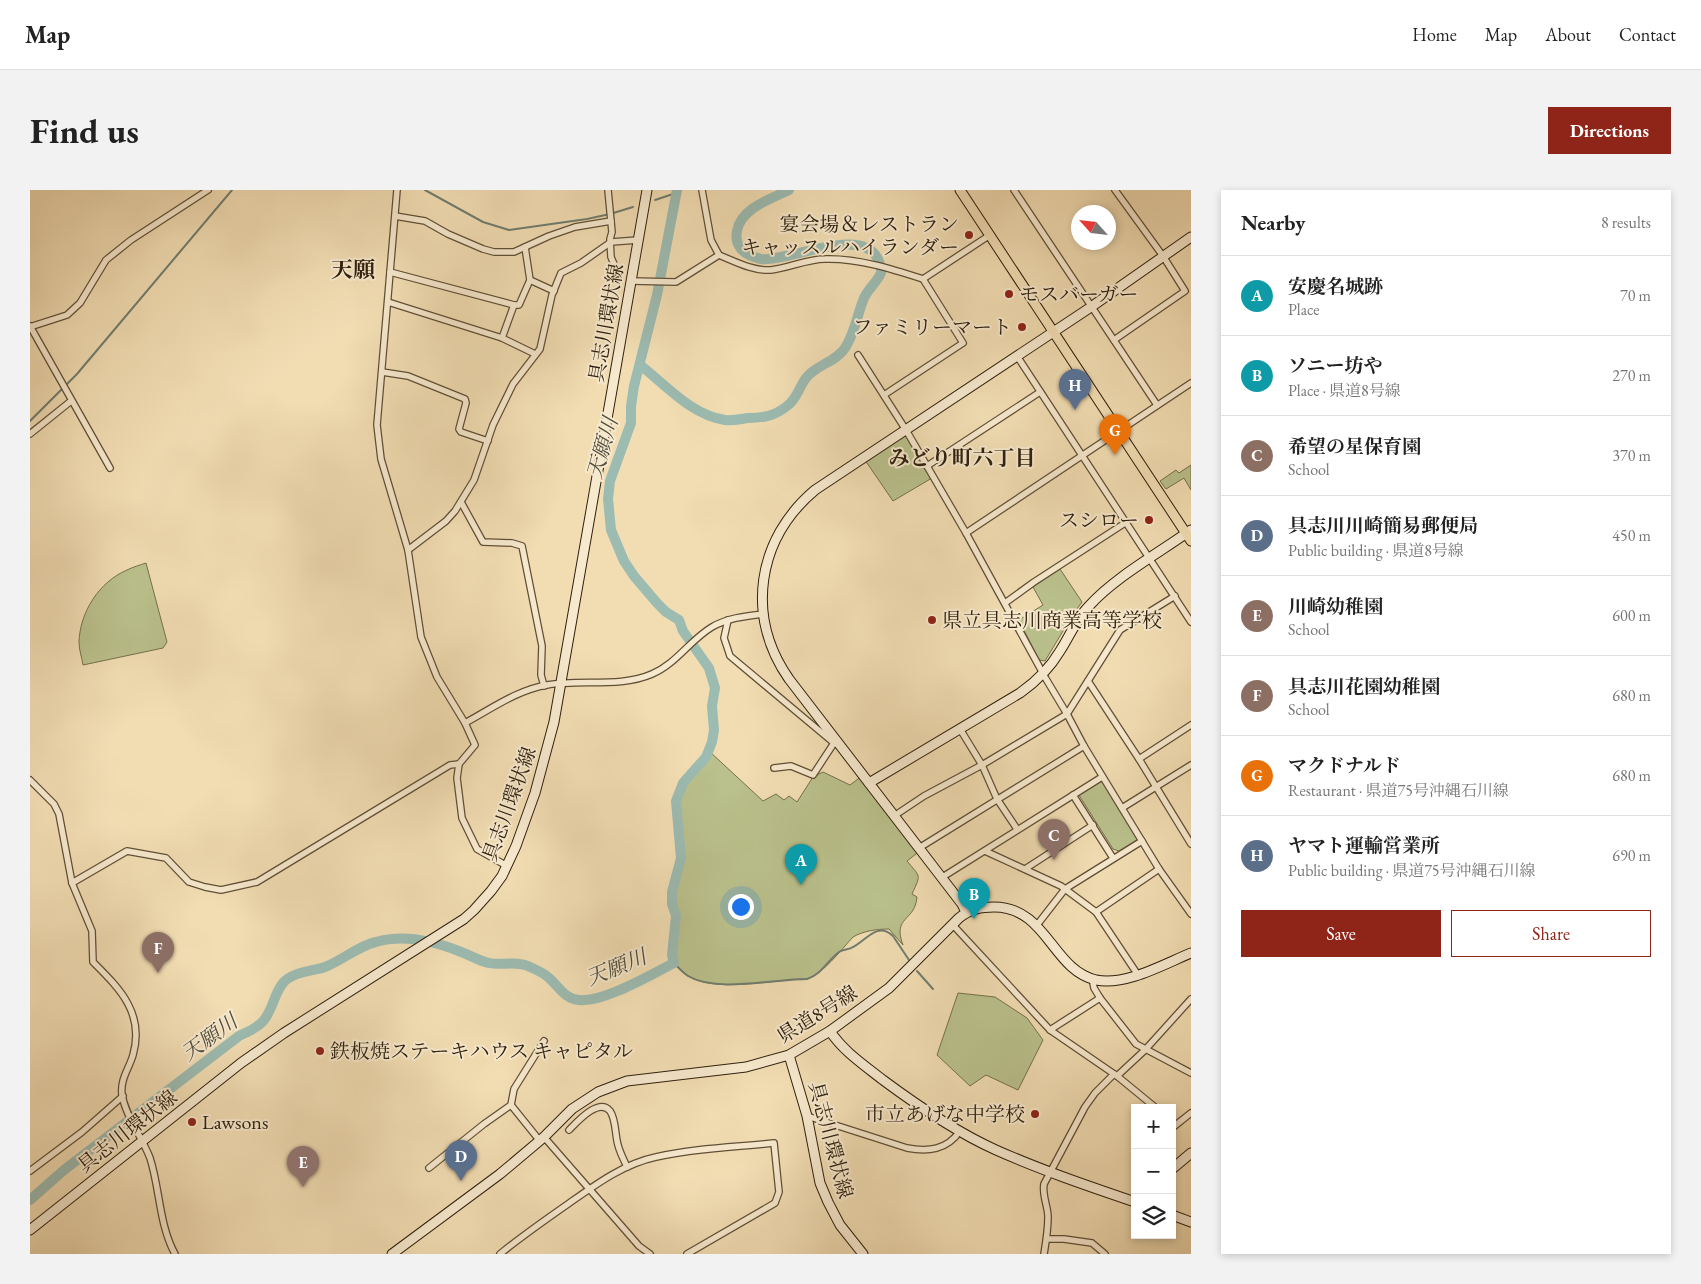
<!DOCTYPE html>
<meta charset="utf-8">
<style>
:root{--surface:#fff;--page:#f2f2f2;--text:#222;--muted:#767676;--line:#e0e0e0;--accent:#8f2418}
body{margin:0;font-family:"EB Garamond","Noto Serif JP",serif;background:var(--page);color:var(--text)}
.controls{position:absolute;right:15px;bottom:15px;display:grid;overflow:hidden;border-radius:0px;box-shadow:0 2px 8px #0003}
.controls button{width:45px;height:45px;display:grid;place-items:center;padding:0;border:0;border-bottom:1px solid var(--line);background:var(--surface);color:var(--text);font:25px sans-serif}
.compass{position:absolute;left:1041px;top:15px;width:45px;height:45px;border-radius:50%;background:var(--surface);box-shadow:0 2px 8px #0003;rotate:297deg}
.you{position:absolute;left:710px;top:716px;width:18px;height:18px;margin:-12px;border:4px solid #fff;border-radius:50%;background:#1a73e8;box-shadow:0 0 0 8px #1a73e833}
.badge{display:grid;place-items:center;width:32px;height:32px;border-radius:50%;background:var(--accent);color:#fff;font-size:16px;font-weight:700}
.pin{position:absolute;translate:-50% -41px;filter:drop-shadow(0 1px 2px #0008)}
.pin::after{content:'';position:absolute;top:26px;width:18px;height:15px;background:inherit;clip-path:polygon(0 0,100% 0,50% 100%)}
.list{margin:0;padding:0;list-style:none}
h2{display:flex;justify-content:space-between;align-items:center;height:65px;margin:0;padding:0 20px;font-size:21px}
h2 small{font-size:16px;font-weight:400;color:var(--muted)}
.list li{display:grid;grid-template-columns:32px 1fr auto;gap:15px;align-items:center;box-sizing:border-box;height:80px;padding:0 20px;border-top:1px solid var(--line)}
.list b{display:block;font-size:19px;white-space:nowrap}
.list p{margin:0;font-size:16px;white-space:nowrap;color:var(--muted)}
.list em{font-size:16px;font-style:normal;color:var(--muted)}
.actions{display:flex;gap:10px;padding:15px 20px}
.actions a{flex:1;padding:11px 0;border:1px solid var(--accent);border-radius:0px;text-align:center;font-size:18px;color:var(--accent)}
.actions .main{background:var(--accent);color:#fff}
.icon{flex:none;width:28px;height:28px;fill:none;stroke:currentColor;stroke-width:2;stroke-linecap:round;stroke-linejoin:round}
.map{position:relative;flex:none;width:1161px;height:1064px;overflow:hidden;border-radius:0px}
header{display:flex;align-items:center;gap:30px;box-sizing:border-box;height:70px;padding:0 25px;background:var(--surface);border-bottom:1px solid var(--line)}
header strong{font-size:24px}
nav{display:flex;gap:28px;margin-inline-start:auto;font-size:18px}
.intro{display:flex;align-items:center;justify-content:space-between;box-sizing:border-box;height:120px;padding:0 30px}
h1{margin:0;font-size:35px}
.button{padding:12px 22px;border-radius:0px;background:var(--accent);color:#fff;font-size:18px;font-weight:700}
main{display:flex;gap:30px;padding:0 30px}
aside{flex:1;background:var(--surface);border-radius:0px;box-shadow:0 2px 8px #0003}
.map>svg:first-child{display:block}
.green{fill:#bac18c;stroke:#74704c}
.lines{fill:none;stroke-linecap:round;stroke-linejoin:round}
.stream{stroke:#707d6f;stroke-width:2}
.river{stroke:#9cbbb1;stroke-width:10}
.street-casing{stroke:#5f4f36;stroke-width:8}
.secondary-casing{stroke:#2e200d;stroke-width:11}
.primary-casing{stroke:#2e200d;stroke-width:11}
.street{stroke:#f7e9ce;stroke-width:5.5}
.secondary{stroke:#f7e9ce;stroke-width:9}
.primary{stroke:#f2ddb3;stroke-width:9}
.poi-dot{fill:#8f2418;stroke:#f7e9ce;stroke-width:2}
.labels{text-anchor:middle;dominant-baseline:central;stroke-width:4;stroke-linejoin:round;paint-order:stroke}
.poi-label{font-size:20px;fill:#2e200d;stroke:#f7e9ce;text-anchor:end}
.street-label{font-size:20px;fill:#2e200d;stroke:#f7e9ce}
.water-label{font-size:21px;font-style:italic;fill:#4f4e3e;stroke:#f7e9ce}
.neighbourhood-label{font-size:21px;font-weight:bold;fill:#2e200d;stroke:#f7e9ce}
.quarter-label{font-size:22px;font-weight:bold;fill:#2e200d;stroke:#f7e9ce}
</style>
<header>
<strong>Map</strong>
<nav><a>Home</a><a>Map</a><a>About</a><a>Contact</a></nav>
</header>
<div class="intro"><h1>Find us</h1><a class="button">Directions</a></div>
<main>
<div class="map">
<svg width="1161" height="1064" viewBox="0 0 1161 1064">
<rect width="100%" height="100%" fill="#f2ddb3"/>
<filter id="stains"><feTurbulence type="fractalNoise" baseFrequency=".004" numOctaves="4"/><feColorMatrix values="0 0 0 0 .2 0 0 0 0 .09 0 0 0 0 .02 0 0 0 .5 -.17"/></filter>
<radialGradient id="worn" r=".72"><stop offset=".6" stop-color="#630" stop-opacity="0"/><stop offset="1" stop-color="#630" stop-opacity=".3"/></radialGradient>
<g class="green">
<path d="M 876,240 L 902,288 L 863,311 L 837,273 L 831,270 Z"/>
<path d="M 1161,275 L 1161,300 L 1154,288 L 1136,299 L 1130,291 L 1146,280 L 1149,283 Z"/>
<path d="M 116,373 L 137,452 L 133,458 L 53,475 C 52,468 49,460 49,452 C 50,422 69,392 97,380 C 103,377 110,375 116,373 Z"/>
<path d="M 1030,379 L 1052,412 L 1042,426 L 1015,471 L 1009,470 L 989,430 L 1013,415 L 1003,397 Z"/>
<path d="M 679,561 L 733,611 L 746,604 L 754,610 L 759,606 L 767,612 L 783,587 L 793,582 L 820,595 L 832,586 L 891,660 L 877,671 C 891,688 891,684 882,704 L 887,707 C 885,732 862,726 873,755 L 859,739 C 847,739 833,741 823,747 C 809,762 795,782 777,789 C 746,789 682,804 657,785 C 652,782 645,776 643,772 C 639,763 647,738 646,727 C 645,718 641,710 643,701 C 645,687 650,675 651,660 C 651,644 643,627 646,611 C 650,590 670,579 679,561 Z"/>
<path d="M 1072,587 L 1110,648 L 1089,661 L 1083,659 L 1047,602 Z"/>
<path d="M 928,803 L 965,807 L 997,828 L 1013,850 L 988,900 L 956,885 L 940,896 L 907,865 Z"/>
</g>
<g class="lines">
<g class="stream">
<path d="M 395,0 L 453,32 L 479,40 L 557,29 L 580,24 L 603,17"/>
<path d="M 625,10 L 646,3"/>
<path d="M 0,231 L 47,184 L 202,0"/>
<path d="M 644,773 C 648,777 653,783 658,786 C 687,803 743,789 777,789 C 792,784 797,771 809,762 C 813,759 819,760 823,757 C 836,751 847,731 863,746 L 879,770"/>
<path d="M 887,781 L 903,799"/>
</g>
<g class="river">
<path d="M 610,175 C 636,195 661,225 695,230 C 703,231 711,229 718,228 C 733,228 745,226 757,216 C 767,209 769,197 776,188 C 786,175 806,172 815,158 C 825,143 827,125 834,108 C 838,99 847,92 851,83 C 852,78 850,74 848,69 C 831,35 759,72 731,69 C 722,67 713,64 709,56 C 706,51 706,46 707,41 C 711,18 741,9 759,0"/>
<path d="M 0,1010 L 34,980 L 209,846 C 217,842 228,838 234,830 C 243,819 244,804 253,793 C 262,782 283,781 295,777 C 313,770 328,756 346,752 C 374,744 404,751 431,762 C 440,765 449,771 459,773 C 472,776 487,770 500,777 C 507,780 514,783 519,788 C 529,797 535,809 549,810 C 573,813 622,784 644,773 L 642,765 L 646,726 L 642,714 L 642,702 L 651,668 L 646,611 L 653,593 L 676,567 L 682,552 L 684,540 L 682,516 L 685,498 L 679,478 L 653,441 L 649,430 L 636,422 L 627,413 L 604,386 L 594,371 L 581,340 L 578,309 L 580,291 L 601,233 L 601,216 L 604,196 L 627,105 L 647,0"/>
</g>
<defs>
<g id="street">
<path d="M 367,0 L 347,235 L 351,269 L 378,360 L 391,447 L 407,487 L 435,533 L 445,555 L 429,574 L 427,588 L 432,628 L 447,659 L 477,676"/>
<path d="M 578,0 L 582,42 L 580,49 L 581,67 L 586,79"/>
<path d="M 672,0 L 681,50 L 689,65 C 706,72 723,81 741,80 C 759,78 777,69 795,69 C 828,68 862,79 893,89 L 933,153 L 854,205"/>
<path d="M 984,0 L 1127,215"/>
<path d="M 365,26 L 395,31 L 418,44 L 453,59 L 464,62 L 484,62 L 519,46 L 545,37 L 581,31"/>
<path d="M 495,57 L 500,90 L 524,101"/>
<path d="M 360,82 L 484,115 L 489,115 L 500,90"/>
<path d="M 893,89 L 960,45"/>
<path d="M 601,91 L 646,92 L 689,65"/>
<path d="M 358,112 L 472,148 L 505,164"/>
<path d="M 0,136 L 80,278"/>
<path d="M 0,137 L 37,125 L 50,113 L 76,70 L 101,50 L 178,0"/>
<path d="M 472,148 L 484,115"/>
<path d="M 1084,150 L 1155,101 L 1133,66 L 1085,0"/>
<path d="M 828,165 L 876,240 L 936,343 L 1016,489 L 1037,524 L 1054,556 L 1129,679 L 1161,724"/>
<path d="M 987,166 L 1161,432"/>
<path d="M 352,182 L 378,186 L 435,209 L 436,213 L 429,239 L 431,242 L 458,251"/>
<path d="M 0,244 L 41,211"/>
<path d="M 897,276 L 1010,202"/>
<path d="M 431,312 L 453,352 L 482,353 L 492,356 L 512,456 L 511,485 L 514,496"/>
<path d="M 936,343 L 1161,193"/>
<path d="M 378,360 L 416,331 L 425,321 L 444,290 L 463,235 L 483,194 L 510,159 L 522,105 L 531,83 L 551,73 L 581,52 L 608,50"/>
<path d="M 975,413 L 1004,392 L 1095,333"/>
<path d="M 698,430 L 694,448 L 700,466 L 804,553 L 806,551"/>
<path d="M 1058,491 L 1109,569 L 1161,654"/>
<path d="M 435,533 C 461,519 487,500 517,495 C 551,489 590,498 622,484 C 646,474 660,450 682,437 C 697,428 716,426 733,424"/>
<path d="M 930,539 L 952,575 L 967,609 L 987,639"/>
<path d="M 1109,569 L 1161,535"/>
<path d="M 744,578 L 761,576 L 783,585 L 804,553"/>
<path d="M 0,590 L 24,614 L 29,624 L 42,693 L 62,741 L 63,772 C 89,798 115,823 103,865 C 99,879 90,889 92,905 C 96,927 112,947 120,968 C 130,999 129,1035 145,1064"/>
<path d="M 1043,605 L 1083,668"/>
<path d="M 1092,618 L 1161,575"/>
<path d="M 864,626 L 894,606 L 952,575 L 1037,524 L 1090,440 L 1145,406"/>
<path d="M 889,658 L 1054,556"/>
<path d="M 955,661 L 1031,696 L 1066,722 L 1108,785"/>
<path d="M 995,679 L 1063,635"/>
<path d="M 911,688 L 1072,587"/>
<path d="M 42,693 L 97,661 L 136,668 L 159,692 L 175,697 L 191,700 L 227,692 L 420,575 L 429,574"/>
<path d="M 1066,722 L 1129,679"/>
<path d="M 922,734 L 1020,840 L 1087,886 L 1126,918"/>
<path d="M 1007,735 L 1035,699 L 1112,651"/>
<path d="M 1062,788 L 1064,798 L 1070,808 L 1106,854 L 1161,883"/>
<path d="M 1020,840 L 1070,808"/>
<path d="M 1087,886 L 1115,860 L 1161,809"/>
<path d="M 481,915 L 510,951"/>
<path d="M 777,926 L 877,958 C 898,962 917,960 930,941"/>
<path d="M 1142,938 L 1161,923"/>
<path d="M 539,940 C 547,932 569,907 580,921 C 586,929 585,945 588,955 C 590,963 594,970 597,977"/>
<path d="M 514,947 L 609,1056 L 620,1064"/>
<path d="M 399,978 L 454,934 L 481,915 L 484,899 L 514,851"/>
<path d="M 0,981 L 52,942 L 93,906"/>
<path d="M 1017,1049 L 1034,1049 L 1062,1053 L 1075,1064"/>
<path d="M 470,1064 C 492,1046 515,1030 538,1014 C 565,995 593,974 626,967 C 664,958 706,957 744,953 L 749,1002 L 745,1013 L 657,1064"/>
<path d="M 1014,1064 C 1016,1052 1018,1039 1018,1027 C 1018,1016 1012,1006 1014,994 L 1055,917 L 1065,903 L 1084,884"/>
</g>
<g id="secondary">
<path d="M 839,593 L 990,503 C 1007,491 1020,478 1030,461 C 1040,446 1046,429 1059,416 C 1085,387 1129,363 1161,340"/>
<path d="M 936,722 L 932,714 L 759,489 C 715,426 727,349 785,300 L 1061,117 L 1161,47"/>
<path d="M 800,841 C 813,861 834,875 853,890 C 888,916 926,942 966,960 C 1011,980 1058,996 1105,1012"/>
<path d="M 759,865 L 777,926 L 790,993 L 798,1012 L 810,1035 L 833,1064"/>
<path d="M 1142,979 L 1161,963"/>
<path d="M 1142,1025 L 1161,1032"/>
<path d="M 0,1040 L 211,873 L 254,843 L 434,729 L 444,720 L 461,701 L 472,686 L 486,656 L 505,603 L 524,532 L 617,0"/>
<path d="M 362,1064 L 470,984 L 514,947 L 542,919 L 568,902 L 597,891 L 716,877 L 759,865 L 800,841 L 859,798 L 929,728 C 940,719 951,717 964,717 C 1017,717 1022,780 1066,790 C 1096,796 1134,774 1161,763"/>
</g>
<path id="primary" d="M 930,0 L 1161,351"/>
</defs>
<use href="#street" class="street-casing"/>
<use href="#secondary" class="secondary-casing"/>
<use href="#primary" class="primary-casing"/>
<use href="#street" class="street"/>
<use href="#secondary" class="secondary"/>
<use href="#primary" class="primary"/>
</g>
<g class="poi-dot">
<circle cx="939" cy="45" r="5"/>
<circle cx="979" cy="104" r="5"/>
<circle cx="992" cy="137" r="5"/>
<circle cx="1119" cy="330" r="5"/>
<circle cx="902" cy="430" r="5"/>
<circle cx="290" cy="861" r="5"/>
<circle cx="1005" cy="924" r="5"/>
<circle cx="162" cy="932" r="5"/>
</g>
<g class="labels">
<g class="poi-label">
<text x="929" y="34">宴会場＆レストラン<tspan x="929" dy="23">キャッスルハイランダー</tspan></text>
<text x="989" y="104" text-anchor="start">モスバーガー</text>
<text x="982" y="137">ファミリーマート</text>
<text x="1109" y="330">スシロー</text>
<text x="912" y="430" text-anchor="start">県立具志川商業高等学校</text>
<text x="300" y="861" text-anchor="start">鉄板焼ステーキハウス キャピタル</text>
<text x="995" y="924">市立あげな中学校</text>
<text x="172" y="932" text-anchor="start">Lawsons</text>
</g>
<g class="street-label">
<text transform="translate(576 133) rotate(-80)">具志川環状線</text>
<text transform="translate(479 614) rotate(-70)">具志川環状線</text>
<text transform="translate(787 824) rotate(-32)">県道8号線</text>
<text transform="translate(97 941) rotate(-38)">具志川環状線</text>
<text transform="translate(801 950) rotate(75)">具志川環状線</text>
</g>
<g class="water-label">
<text transform="translate(572 258) rotate(-74)">天願川</text>
<text transform="translate(586 777) rotate(-22)">天願川</text>
<text transform="translate(179 847) rotate(-36)">天願川</text>
</g>
<g class="neighbourhood-label">
<text x="932" y="267">みどり町六丁目</text>
</g>
<g class="quarter-label">
<text x="323" y="79">天願</text>
</g>
</g>
<rect width="100%" height="100%" filter="url(#stains)"/>
<rect width="100%" height="100%" fill="url(#worn)"/>
</svg>
<div class="controls">
<button>+</button>
<button>−</button>
<button><svg class="icon" aria-label="layers" viewBox="0 0 24 24"><path d="M12 4l9 5-9 5-9-5zM3 14l9 5 9-5"/></svg></button>
</div>
<svg class="compass" viewBox="-18 -18 36 36"><path d="M0-13l5 13h-10z" fill="#e53935"/><path d="M0 13l5-13h-10z" fill="#767676"/></svg>
<div class="you"></div>
<div class="pin badge" style="left:771px;top:695px;background:#0f9aa8">A</div>
<div class="pin badge" style="left:944px;top:729px;background:#0f9aa8">B</div>
<div class="pin badge" style="left:1024px;top:670px;background:#8d6e63">C</div>
<div class="pin badge" style="left:431px;top:991px;background:#5c6f8a">D</div>
<div class="pin badge" style="left:273px;top:997px;background:#8d6e63">E</div>
<div class="pin badge" style="left:128px;top:783px;background:#8d6e63">F</div>
<div class="pin badge" style="left:1085px;top:265px;background:#e8710a">G</div>
<div class="pin badge" style="left:1045px;top:220px;background:#5c6f8a">H</div>
</div>
<aside>
<h2>Nearby<small>8 results</small></h2>
<ul class="list">
<li><span class="badge" style="background:#0f9aa8">A</span><div><b>安慶名城跡</b><p>Place</p></div><em>70 m</em></li>
<li><span class="badge" style="background:#0f9aa8">B</span><div><b>ソニー坊や</b><p>Place · 県道8号線</p></div><em>270 m</em></li>
<li><span class="badge" style="background:#8d6e63">C</span><div><b>希望の星保育園</b><p>School</p></div><em>370 m</em></li>
<li><span class="badge" style="background:#5c6f8a">D</span><div><b>具志川川崎簡易郵便局</b><p>Public building · 県道8号線</p></div><em>450 m</em></li>
<li><span class="badge" style="background:#8d6e63">E</span><div><b>川崎幼稚園</b><p>School</p></div><em>600 m</em></li>
<li><span class="badge" style="background:#8d6e63">F</span><div><b>具志川花園幼稚園</b><p>School</p></div><em>680 m</em></li>
<li><span class="badge" style="background:#e8710a">G</span><div><b>マクドナルド</b><p>Restaurant · 県道75号沖縄石川線</p></div><em>680 m</em></li>
<li><span class="badge" style="background:#5c6f8a">H</span><div><b>ヤマト運輸営業所</b><p>Public building · 県道75号沖縄石川線</p></div><em>690 m</em></li>
</ul>
<div class="actions"><a class="main">Save</a><a>Share</a></div>
</aside>
</main>
